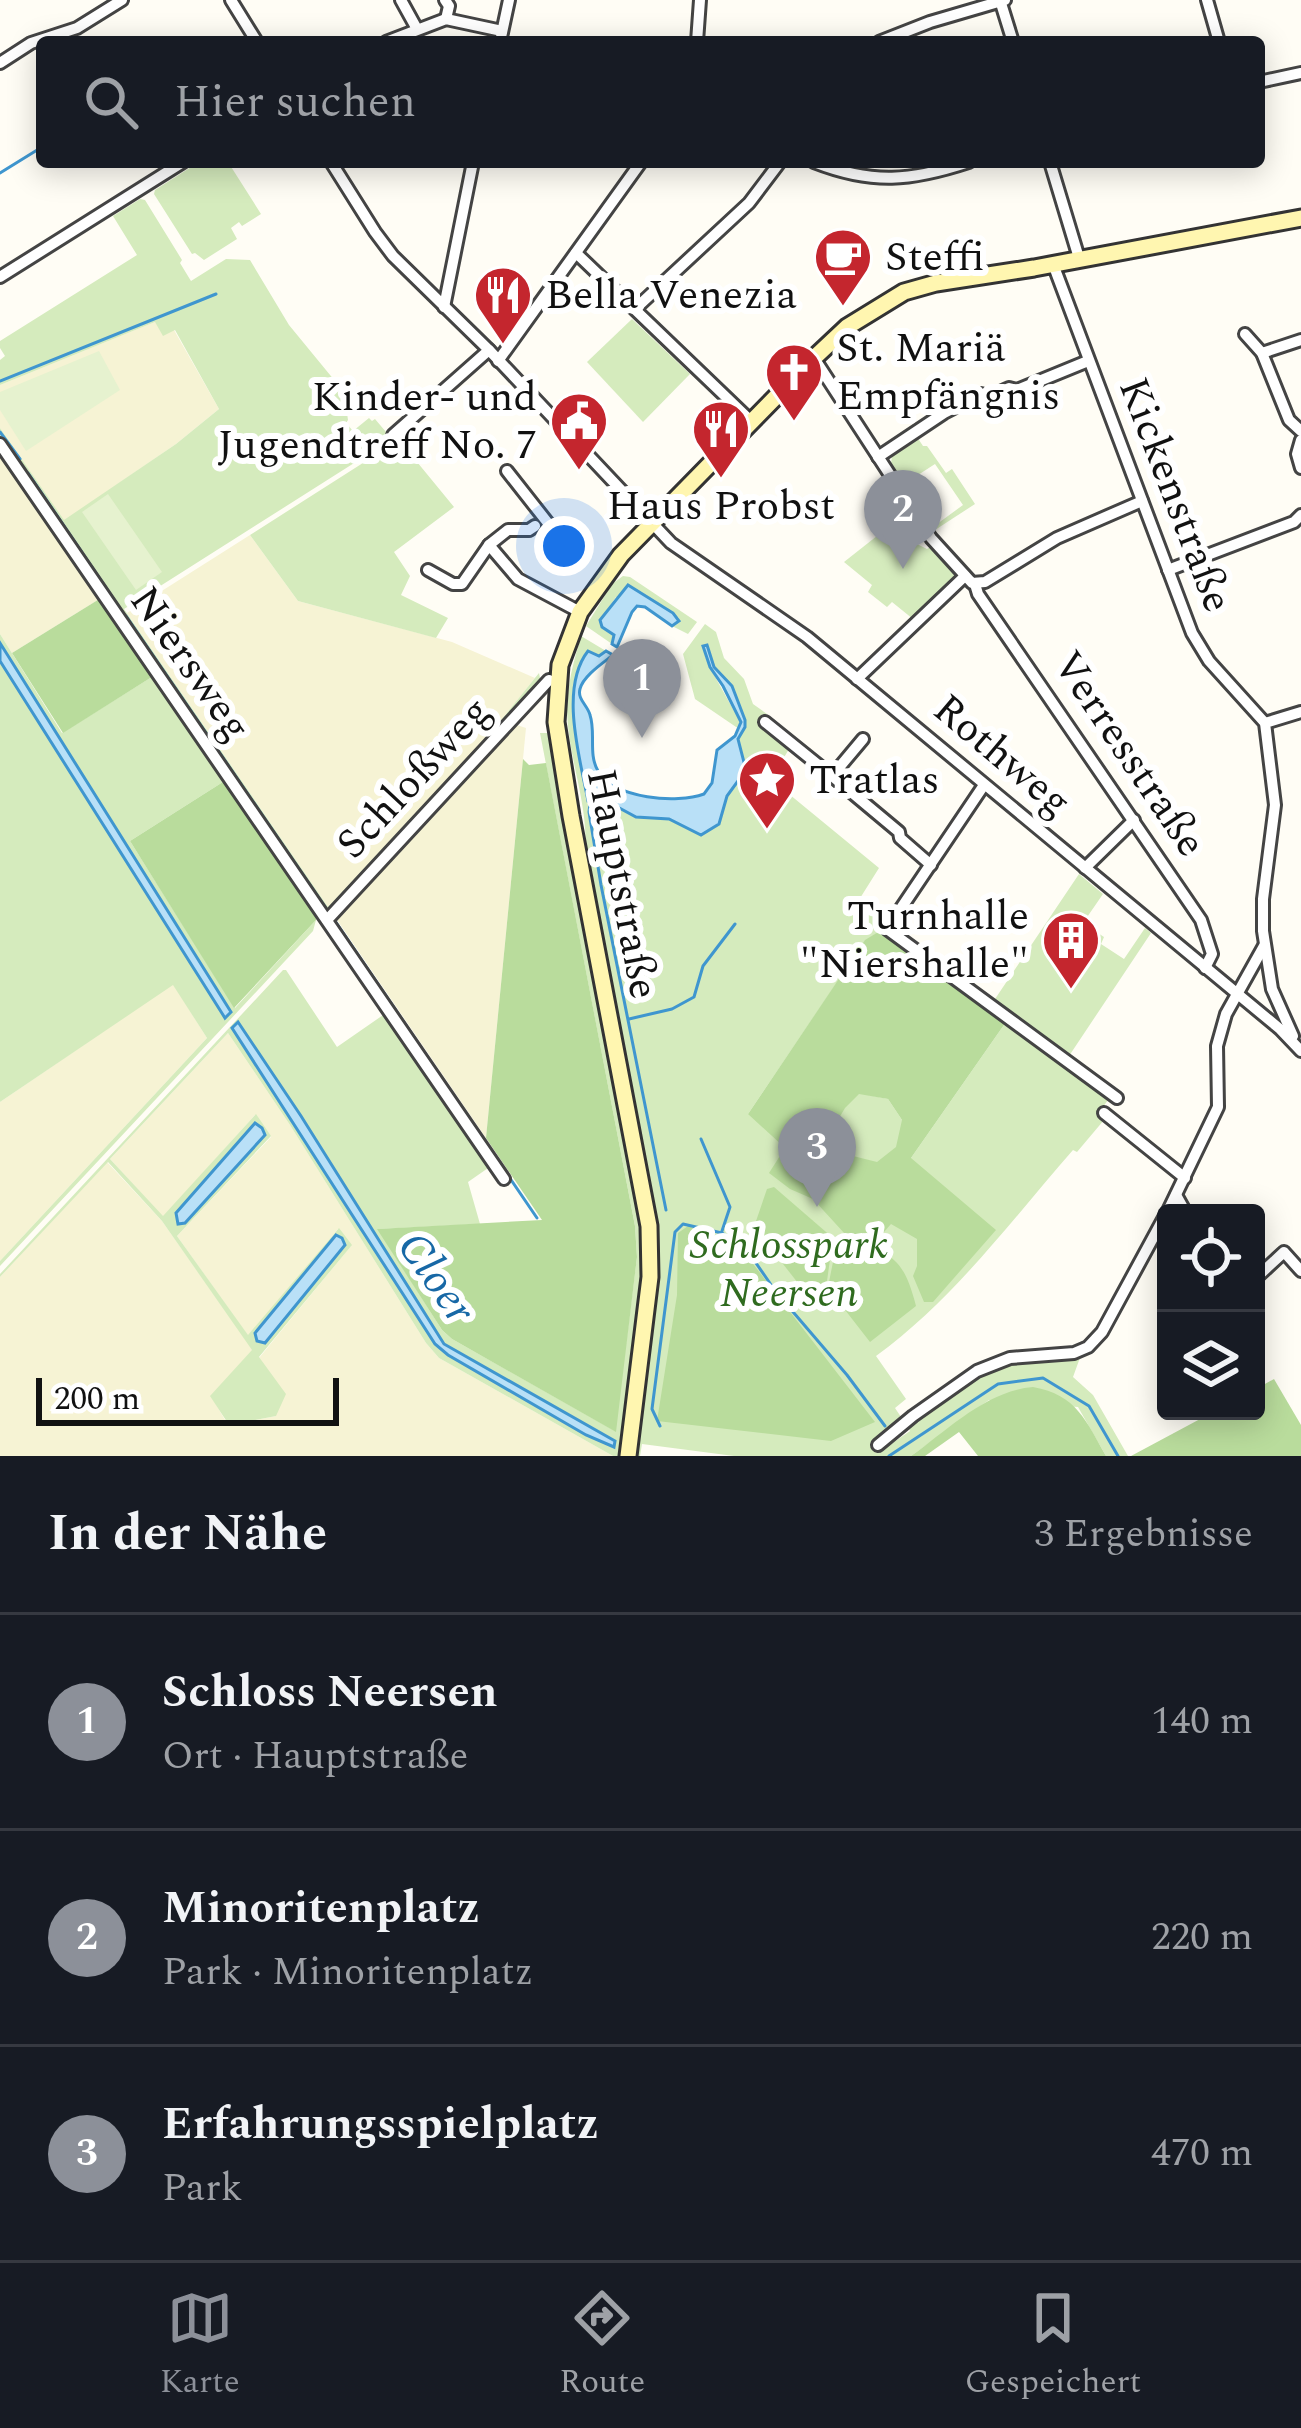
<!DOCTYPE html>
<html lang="de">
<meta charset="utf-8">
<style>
:root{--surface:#171b24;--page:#20242c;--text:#f1f3f6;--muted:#9ea1a6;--line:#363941;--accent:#8c9099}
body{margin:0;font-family:Spectral,serif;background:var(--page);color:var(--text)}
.controls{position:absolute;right:36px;bottom:36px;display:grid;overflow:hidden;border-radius:12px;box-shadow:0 6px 30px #0003}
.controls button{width:108px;height:108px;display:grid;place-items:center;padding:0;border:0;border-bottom:3px solid var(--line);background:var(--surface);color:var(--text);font:60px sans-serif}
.scale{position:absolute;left:36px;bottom:30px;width:303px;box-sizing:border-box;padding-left:12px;border:6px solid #111;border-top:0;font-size:33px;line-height:42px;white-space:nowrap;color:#111;-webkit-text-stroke:9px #fff;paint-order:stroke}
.you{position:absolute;left:564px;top:546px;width:42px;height:42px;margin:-30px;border:9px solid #fff;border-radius:50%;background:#1a73e8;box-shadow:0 0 0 18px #1a73e833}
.badge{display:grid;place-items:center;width:78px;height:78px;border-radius:50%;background:var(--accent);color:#fff;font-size:39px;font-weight:700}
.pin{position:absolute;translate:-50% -99px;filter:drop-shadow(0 3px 6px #0008)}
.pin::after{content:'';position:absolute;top:63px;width:42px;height:36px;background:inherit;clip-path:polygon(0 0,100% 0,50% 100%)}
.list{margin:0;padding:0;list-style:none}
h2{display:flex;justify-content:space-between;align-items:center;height:156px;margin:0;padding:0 48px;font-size:51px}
h2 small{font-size:39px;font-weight:400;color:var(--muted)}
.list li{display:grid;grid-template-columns:78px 1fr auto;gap:36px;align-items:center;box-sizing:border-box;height:216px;padding:0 48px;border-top:3px solid var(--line)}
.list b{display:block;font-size:45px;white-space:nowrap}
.list p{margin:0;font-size:39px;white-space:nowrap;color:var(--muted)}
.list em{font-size:39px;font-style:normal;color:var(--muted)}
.icon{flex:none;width:66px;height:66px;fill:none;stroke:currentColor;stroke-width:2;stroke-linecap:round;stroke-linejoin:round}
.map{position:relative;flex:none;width:1301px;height:1456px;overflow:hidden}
.search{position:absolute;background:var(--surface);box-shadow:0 6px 30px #0003;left:36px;right:36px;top:36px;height:132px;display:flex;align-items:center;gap:30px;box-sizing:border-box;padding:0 42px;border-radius:12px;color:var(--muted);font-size:45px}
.sheet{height:804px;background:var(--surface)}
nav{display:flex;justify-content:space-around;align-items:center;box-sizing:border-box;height:168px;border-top:3px solid var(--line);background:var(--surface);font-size:33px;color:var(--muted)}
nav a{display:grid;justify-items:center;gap:6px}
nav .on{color:var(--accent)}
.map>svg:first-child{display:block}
.farmland{fill:#f6f3d4}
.green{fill:#d5ebbd;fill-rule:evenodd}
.forest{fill:#b9dc9c;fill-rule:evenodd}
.pitch{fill:#e6f2cf}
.water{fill:#b9e0f7;stroke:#3f96cf;stroke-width:3}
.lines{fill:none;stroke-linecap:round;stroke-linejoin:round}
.stream{stroke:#3f96cf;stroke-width:3}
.street-casing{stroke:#444;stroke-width:16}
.secondary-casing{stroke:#333;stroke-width:21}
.street{stroke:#fff;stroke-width:10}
.secondary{stroke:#fff6b0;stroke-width:15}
.labels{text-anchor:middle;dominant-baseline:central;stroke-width:12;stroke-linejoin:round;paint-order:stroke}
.poi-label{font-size:42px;fill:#111;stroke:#fff;text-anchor:start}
.street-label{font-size:42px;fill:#111;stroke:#fff}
.park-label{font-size:42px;font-style:italic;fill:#2f6b1f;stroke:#fff}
.water-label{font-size:45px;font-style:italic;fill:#1768a6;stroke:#fff}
</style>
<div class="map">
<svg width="1301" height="1456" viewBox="0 0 1301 1456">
<rect width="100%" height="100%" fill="#fffdf5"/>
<g class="farmland">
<path d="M 155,322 L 174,330 L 219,409 L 176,444 L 64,521 L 0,428 L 0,385 Z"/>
<path d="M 0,449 L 101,598 L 12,653 L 0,634 Z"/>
<path d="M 250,535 L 298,601 L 452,642 L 535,678 L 494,729 L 328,907 L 127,613 Z"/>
<path d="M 514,724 L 526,728 L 486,1138 L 335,917 Z"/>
<path d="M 173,984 L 207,1038 L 0,1261 L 0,1102 Z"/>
<path d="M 228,1033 L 290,1125 L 426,1343 L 439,1358 L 613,1456 L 0,1456 L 0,1277 L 107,1162 L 162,1221 L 253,1350 L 211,1396 L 228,1425 L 276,1416 L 259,1358 L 351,1246 L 338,1229 L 248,1336 L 177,1236 L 271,1137 L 255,1115 L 163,1217 L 110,1159 Z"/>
</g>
<g class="green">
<path d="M 199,162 L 228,162 L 261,214 L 242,226 L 239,222 L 231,228 L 237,239 L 204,260 L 195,253 L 192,254 L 154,194 L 155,190 Z"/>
<path d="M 140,199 L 145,200 L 182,260 L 180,263 L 191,281 L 226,259 L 250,260 L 289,325 L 344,392 L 348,420 L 346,423 L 353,431 L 369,418 L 372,421 L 375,419 L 392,439 L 124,609 L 328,907 L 494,729 L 539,673 L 541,683 L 337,905 L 324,912 L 0,438 L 0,428 L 64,520 L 176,444 L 219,409 L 175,330 L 163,336 L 155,322 L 0,385 L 0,360 L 5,356 L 0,348 L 0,341 L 137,255 L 113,216 Z"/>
<path d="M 632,319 L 690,374 L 643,422 L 587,362 Z"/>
<path d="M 917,437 L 923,446 L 927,446 L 946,473 L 952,469 L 975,504 L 935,530 L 933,527 L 963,505 L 935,464 L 904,484 L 891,465 L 892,454 Z"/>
<path d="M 399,440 L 454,507 L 394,552 L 410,576 L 401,595 L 448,618 L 436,638 L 298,601 L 250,535 Z"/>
<path d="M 903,523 L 917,544 L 927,549 L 930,547 L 942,555 L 956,574 L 956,579 L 913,619 L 892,602 L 887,607 L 868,592 L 872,585 L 844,562 L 882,532 Z"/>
<path d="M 623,576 L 630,577 L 697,622 L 688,634 L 672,626 L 676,625 L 679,618 L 616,597 L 600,620 L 614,636 L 612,644 L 586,626 L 612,584 Z"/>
<path d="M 705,624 L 716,632 L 724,658 L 744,679 L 753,704 L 767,714 L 761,724 L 789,749 L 779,766 L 787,774 L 778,785 L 879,868 L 857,903 L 884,922 L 880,927 L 883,929 L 865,941 L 748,1114 L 859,1093 L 888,1099 L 902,1120 L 911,1158 L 1006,1022 L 1108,1096 L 1108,1100 L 1098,1114 L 1104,1120 L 1077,1152 L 1073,1150 C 1011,1221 953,1300 876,1356 L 906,1399 L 895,1408 L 903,1420 L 874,1443 L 878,1453 L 910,1431 L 908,1427 C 938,1406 970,1376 1006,1366 C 1031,1359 1057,1364 1081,1355 L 1073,1377 L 1093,1395 L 1128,1456 L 1106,1456 L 1078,1407 L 989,1400 L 911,1456 L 734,1456 L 642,1444 L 640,1456 L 632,1456 L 656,1253 L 655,1215 L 585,852 C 589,805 568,758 567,711 C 567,685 574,660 581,636 L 606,651 L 599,656 L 593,652 L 575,679 L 578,740 L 588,801 L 610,803 L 636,817 L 669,819 L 701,835 L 719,824 L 727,796 L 746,770 L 738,739 C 757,710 726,689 714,665 C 711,659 709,652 707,645 C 706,649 705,652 705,656 C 706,661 736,715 741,722 L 739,729 L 695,699 L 683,654 Z"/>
<path d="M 0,634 L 62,733 L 155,675 L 226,780 L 130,841 L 235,1008 L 316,920 L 313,931 L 0,1266 L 0,1261 L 207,1038 L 173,985 L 0,1102 L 0,661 L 225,1017 L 204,967 L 0,643 Z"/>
<path d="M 540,733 L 547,733 L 550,737 L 642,1214 L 643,1286 L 621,1456 L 613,1456 L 439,1358 L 426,1343 L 290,1125 L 228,1033 L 110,1159 L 163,1216 L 256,1114 L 271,1136 L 177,1236 L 248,1335 L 339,1228 L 352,1245 L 259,1357 L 286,1394 L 276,1416 L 229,1425 L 210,1396 L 252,1350 L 162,1221 L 108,1162 L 0,1277 L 0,1274 L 283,970 L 286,970 L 337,1047 L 386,1013 L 491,1166 L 468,1182 L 480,1224 L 378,1229 L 442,1330 L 452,1339 L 615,1431 L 637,1257 L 635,1226 ZM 237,1023 L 301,1116 L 444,1344 L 614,1441 L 586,1435 L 435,1344 L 232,1029 ZM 339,1235 L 344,1245 L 265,1343 L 255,1336 L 336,1236 Z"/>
<path d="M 1079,874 L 1103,894 L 1083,923 L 1104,937 L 1101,944 L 1124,959 L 1145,928 L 1151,933 L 1069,1056 L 1065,1057 L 993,1002 Z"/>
</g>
<g class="forest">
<path d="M 101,598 L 155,675 L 63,733 L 12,653 Z"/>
<path d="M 523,759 L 529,765 L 546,763 L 635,1226 L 637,1257 L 616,1432 L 452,1339 L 442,1330 L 377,1229 L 542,1220 L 486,1138 Z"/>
<path d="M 226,780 L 317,913 L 316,920 L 234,1008 L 130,841 Z"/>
<path d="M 883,929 L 894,937 L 895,942 L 1006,1022 L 911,1158 L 996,1230 L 933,1302 L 924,1302 L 913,1276 L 917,1266 L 917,1239 L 891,1224 L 877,1240 L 845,1234 L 813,1199 L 790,1189 L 769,1173 L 785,1148 L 748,1114 L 865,940 ZM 859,1094 L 888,1099 L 902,1120 L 896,1147 L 877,1162 L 849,1155 L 832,1130 L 845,1108 Z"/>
<path d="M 774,1187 L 833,1238 L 827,1281 L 816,1295 L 805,1292 L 754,1227 L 767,1189 Z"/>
<path d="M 688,1226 L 729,1241 L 747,1256 L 875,1422 L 831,1441 L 657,1421 L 677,1295 L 678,1233 Z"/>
<path d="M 842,1240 C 890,1252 903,1255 916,1306 L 870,1342 L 842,1306 L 826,1297 L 836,1247 Z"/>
<path d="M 1274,1379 L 1301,1425 L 1301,1456 L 1131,1456 L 1215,1411 L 1256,1411 L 1256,1389 Z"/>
<path d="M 1033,1387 C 1077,1395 1086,1421 1106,1456 L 978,1456 L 959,1432 L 925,1456 L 911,1456 C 949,1429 986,1391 1033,1387 Z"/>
</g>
<g class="pitch">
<path d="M 99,351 L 120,390 L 26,451 L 0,410 L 0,392 Z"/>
<path d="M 108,494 L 162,572 L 136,590 L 82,512 Z"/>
</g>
<g class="water">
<path d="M 628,585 L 673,613 L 679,621 L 672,626 L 645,607 L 637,606 L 632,612 L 617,647 L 612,644 L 614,635 L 602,627 L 600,620 Z"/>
<path d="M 0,643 L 231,1012 L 225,1018 L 0,661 Z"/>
<path d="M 707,645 L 714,667 L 732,686 L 745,720 L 745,727 L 738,739 L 746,770 L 727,796 L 719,824 L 701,835 L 669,819 L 636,817 L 610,803 L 588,801 C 580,758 559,688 588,651 L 599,656 L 606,651 L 613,655 C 603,663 583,676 580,689 C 577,699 588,706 590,715 C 596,733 588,754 598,771 C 615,799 677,804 704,794 L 712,783 L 717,750 L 735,736 L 741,722 L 723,686 L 710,667 L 703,646 Z"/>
<path d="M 238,1022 L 301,1116 L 444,1344 L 615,1441 L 614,1447 L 586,1435 L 448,1355 L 435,1344 L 232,1028 Z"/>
<path d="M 255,1123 L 262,1128 L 265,1135 L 185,1223 L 178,1224 L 176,1213 Z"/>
<path d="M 336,1235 L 342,1238 L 345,1245 L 265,1343 L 257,1341 L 255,1333 Z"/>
</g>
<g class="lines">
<g class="stream">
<path d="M 0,173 L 42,147"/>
<path d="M 0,381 L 216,294"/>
<path d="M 0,432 L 20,459"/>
<path d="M 28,473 L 119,607"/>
<path d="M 126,616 L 325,907"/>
<path d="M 590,804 L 589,812 L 601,885 L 666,1210"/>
<path d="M 335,921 L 537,1218"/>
<path d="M 629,1019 L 672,1009 L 694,997 L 703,966 L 735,924"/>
<path d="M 701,1139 L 730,1207 L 722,1231"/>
<path d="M 660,1426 L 652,1409 L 675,1232 L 683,1224 L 722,1233 L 747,1250 L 776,1292 L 847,1375 L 885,1426"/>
<path d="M 889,1456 L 998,1384 L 1043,1378 L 1089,1406 L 1118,1456"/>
</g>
<defs>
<g id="street">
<path d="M 231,0 L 257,42"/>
<path d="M 401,0 L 417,29"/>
<path d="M 445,0 L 449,6 L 446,19"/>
<path d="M 1000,0 L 1013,42"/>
<path d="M 1207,0 L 1219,42"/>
<path d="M 386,42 L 446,19 L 502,31"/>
<path d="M 500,42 L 509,0"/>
<path d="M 697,42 L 700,0"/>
<path d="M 879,42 L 930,22 L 1005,0"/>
<path d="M 0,63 L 31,43 L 77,28 L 122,0"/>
<path d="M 1259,82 L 1301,73"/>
<path d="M 331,162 L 375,232 L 393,256 L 489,350 L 671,543 L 807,637 L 1280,1029 L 1301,1051"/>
<path d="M 814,162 C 873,185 911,181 969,162"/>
<path d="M 1050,162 L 1079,258"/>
<path d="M 576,253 L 751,421"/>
<path d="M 1053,264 L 1192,633 L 1209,661 L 1265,723 L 1275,805 L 1263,899 L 1263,931 L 1272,989 L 1293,1036"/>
<path d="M 0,277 L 183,162"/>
<path d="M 444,307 L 473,162"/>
<path d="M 635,309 L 749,203 L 780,162"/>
<path d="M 1245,334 L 1262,353 L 1289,420 L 1301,431"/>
<path d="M 1262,353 L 1301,340"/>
<path d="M 814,358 L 931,538 L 972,583 L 985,582 L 1057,538 L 1142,501"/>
<path d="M 498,361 L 641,162"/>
<path d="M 393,435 L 489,350"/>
<path d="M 1301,440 L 1297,454 L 1301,468"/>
<path d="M 0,444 L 504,1179"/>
<path d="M 878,457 L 944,413 L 981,394 L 989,397 L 1009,388 L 1017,390 L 1088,361"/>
<path d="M 507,471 L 566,546 L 561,559"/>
<path d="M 489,545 L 508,530 L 529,530 L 535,526"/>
<path d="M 428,570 L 453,584 L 462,584 L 489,545 L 518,579 L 580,612"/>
<path d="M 1168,570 L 1294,522 L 1301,515"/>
<path d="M 975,584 L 978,594 L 1201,920 L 1212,954 L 1205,968"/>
<path d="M 857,679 L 965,576"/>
<path d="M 765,722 L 832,776"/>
<path d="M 1265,723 L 1301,712"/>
<path d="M 863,739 L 832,776 L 899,832 L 900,838 L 931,865"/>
<path d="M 984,785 L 887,929 L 1117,1098"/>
<path d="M 1085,868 L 1134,820"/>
<path d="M 327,920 L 549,680"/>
<path d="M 1104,1113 L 1185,1178"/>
<path d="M 1176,1195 L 1186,1213"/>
<path d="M 1167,1213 L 1218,1107 L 1217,1046 L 1226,1014 L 1264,946"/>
<path d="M 1256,1278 L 1284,1252 L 1301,1271"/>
<path d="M 878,1445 L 913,1416 L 977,1371 L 1010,1358 L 1074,1353 L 1088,1347 L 1102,1332 L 1166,1214"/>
</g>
<path id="secondary" d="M 628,1456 L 650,1277 L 649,1226 L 571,816 L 556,722 L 560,665 L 580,612 L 621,555 L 814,358 L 847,327 L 904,292 L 936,283 L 1034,268 L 1301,218"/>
</defs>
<use href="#street" class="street-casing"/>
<use href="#secondary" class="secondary-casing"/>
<use href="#street" class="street"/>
<use href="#secondary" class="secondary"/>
</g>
<defs>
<symbol id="cafe-pin" viewBox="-11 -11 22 30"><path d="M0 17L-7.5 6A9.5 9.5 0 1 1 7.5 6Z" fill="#c4262e" stroke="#fff"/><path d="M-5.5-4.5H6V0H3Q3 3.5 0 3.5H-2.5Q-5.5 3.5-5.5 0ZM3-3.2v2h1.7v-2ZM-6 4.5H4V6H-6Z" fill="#fff"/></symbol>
<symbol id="restaurant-pin" viewBox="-11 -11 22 30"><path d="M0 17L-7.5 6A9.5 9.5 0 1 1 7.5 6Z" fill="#c4262e" stroke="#fff"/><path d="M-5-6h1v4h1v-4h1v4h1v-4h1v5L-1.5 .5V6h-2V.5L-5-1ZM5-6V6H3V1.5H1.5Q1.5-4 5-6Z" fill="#fff"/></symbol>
<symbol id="church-pin" viewBox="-11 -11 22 30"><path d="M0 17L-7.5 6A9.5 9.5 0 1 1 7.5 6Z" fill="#c4262e" stroke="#fff"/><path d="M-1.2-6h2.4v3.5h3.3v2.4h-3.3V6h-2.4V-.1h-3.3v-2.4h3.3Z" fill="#fff"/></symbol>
<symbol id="civic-pin" viewBox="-11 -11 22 30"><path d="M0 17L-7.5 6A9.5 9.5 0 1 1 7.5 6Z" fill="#c4262e" stroke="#fff"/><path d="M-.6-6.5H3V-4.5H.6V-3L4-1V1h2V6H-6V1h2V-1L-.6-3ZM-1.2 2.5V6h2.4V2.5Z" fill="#fff"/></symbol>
<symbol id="sight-pin" viewBox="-11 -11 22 30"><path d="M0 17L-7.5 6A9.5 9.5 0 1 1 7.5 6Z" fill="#c4262e" stroke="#fff"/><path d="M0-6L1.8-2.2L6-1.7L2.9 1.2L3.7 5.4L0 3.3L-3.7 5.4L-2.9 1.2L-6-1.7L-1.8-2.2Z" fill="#fff"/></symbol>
<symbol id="building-pin" viewBox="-11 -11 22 30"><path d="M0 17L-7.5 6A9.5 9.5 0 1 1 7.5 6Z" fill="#c4262e" stroke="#fff"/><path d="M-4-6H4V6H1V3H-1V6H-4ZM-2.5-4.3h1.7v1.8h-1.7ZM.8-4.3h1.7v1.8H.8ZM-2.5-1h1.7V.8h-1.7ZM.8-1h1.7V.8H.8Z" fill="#fff"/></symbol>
</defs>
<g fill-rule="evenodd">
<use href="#cafe-pin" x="810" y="224" width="66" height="90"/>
<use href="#restaurant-pin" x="470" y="262" width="66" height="90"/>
<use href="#church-pin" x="761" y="339" width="66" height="90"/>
<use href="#civic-pin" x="546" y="388" width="66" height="90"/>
<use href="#restaurant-pin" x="688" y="396" width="66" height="90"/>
<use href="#sight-pin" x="734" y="747" width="66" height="90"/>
<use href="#building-pin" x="1038" y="907" width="66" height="90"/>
</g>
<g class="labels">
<g class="poi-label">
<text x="885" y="257">Steffi</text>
<text x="545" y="295">Bella Venezia</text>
<text x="836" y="348">St. Mariä<tspan x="836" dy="48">Empfängnis</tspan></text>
<text x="537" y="397" text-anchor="end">Kinder- und<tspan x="537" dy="48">Jugendtreff No. 7</tspan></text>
<text x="721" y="506" text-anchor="middle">Haus Probst</text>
<text x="809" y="780">Tratlas</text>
<text x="1029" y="916" text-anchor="end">Turnhalle<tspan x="1029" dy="48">"Niershalle"</tspan></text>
</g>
<g class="street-label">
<text transform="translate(1175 495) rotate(69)">Kickenstraße</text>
<text transform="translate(190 664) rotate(55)">Niersweg</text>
<text transform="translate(1129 754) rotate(56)">Verresstraße</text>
<text transform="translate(1002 756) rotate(40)">Rothweg</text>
<text transform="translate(414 778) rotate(-47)">Schloßweg</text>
<text transform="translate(622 884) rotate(79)">Hauptstraße</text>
</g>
<g class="park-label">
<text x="789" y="1245">Schlosspark<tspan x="789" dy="48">Neersen</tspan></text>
</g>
<g class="water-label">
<text transform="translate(436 1278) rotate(55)">Cloer</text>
</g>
</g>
</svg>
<div class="controls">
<button><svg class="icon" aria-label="locate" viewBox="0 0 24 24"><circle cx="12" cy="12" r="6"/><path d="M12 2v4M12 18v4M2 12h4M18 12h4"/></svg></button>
<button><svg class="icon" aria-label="layers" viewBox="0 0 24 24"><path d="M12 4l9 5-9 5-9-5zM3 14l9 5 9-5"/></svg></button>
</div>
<div class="scale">200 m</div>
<div class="you"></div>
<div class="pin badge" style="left:642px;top:738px">1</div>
<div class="pin badge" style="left:903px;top:569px">2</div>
<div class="pin badge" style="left:817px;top:1207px">3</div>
<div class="search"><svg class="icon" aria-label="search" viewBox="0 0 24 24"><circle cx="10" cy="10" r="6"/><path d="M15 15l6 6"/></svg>Hier suchen</div>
</div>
<section class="sheet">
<h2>In der Nähe<small>3 Ergebnisse</small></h2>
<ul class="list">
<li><span class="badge">1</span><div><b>Schloss Neersen</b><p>Ort · Hauptstraße</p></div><em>140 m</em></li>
<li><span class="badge">2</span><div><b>Minoritenplatz</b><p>Park · Minoritenplatz</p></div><em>220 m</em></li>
<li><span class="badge">3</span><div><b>Erfahrungsspielplatz</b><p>Park</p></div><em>470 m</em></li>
</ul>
</section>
<nav>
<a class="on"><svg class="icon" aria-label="map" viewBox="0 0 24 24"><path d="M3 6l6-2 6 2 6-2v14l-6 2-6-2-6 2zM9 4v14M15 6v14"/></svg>Karte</a>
<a><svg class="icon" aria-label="directions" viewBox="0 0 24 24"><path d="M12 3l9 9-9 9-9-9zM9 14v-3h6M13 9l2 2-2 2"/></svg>Route</a>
<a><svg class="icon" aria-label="saved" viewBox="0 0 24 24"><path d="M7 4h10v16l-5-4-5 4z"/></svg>Gespeichert</a>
</nav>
